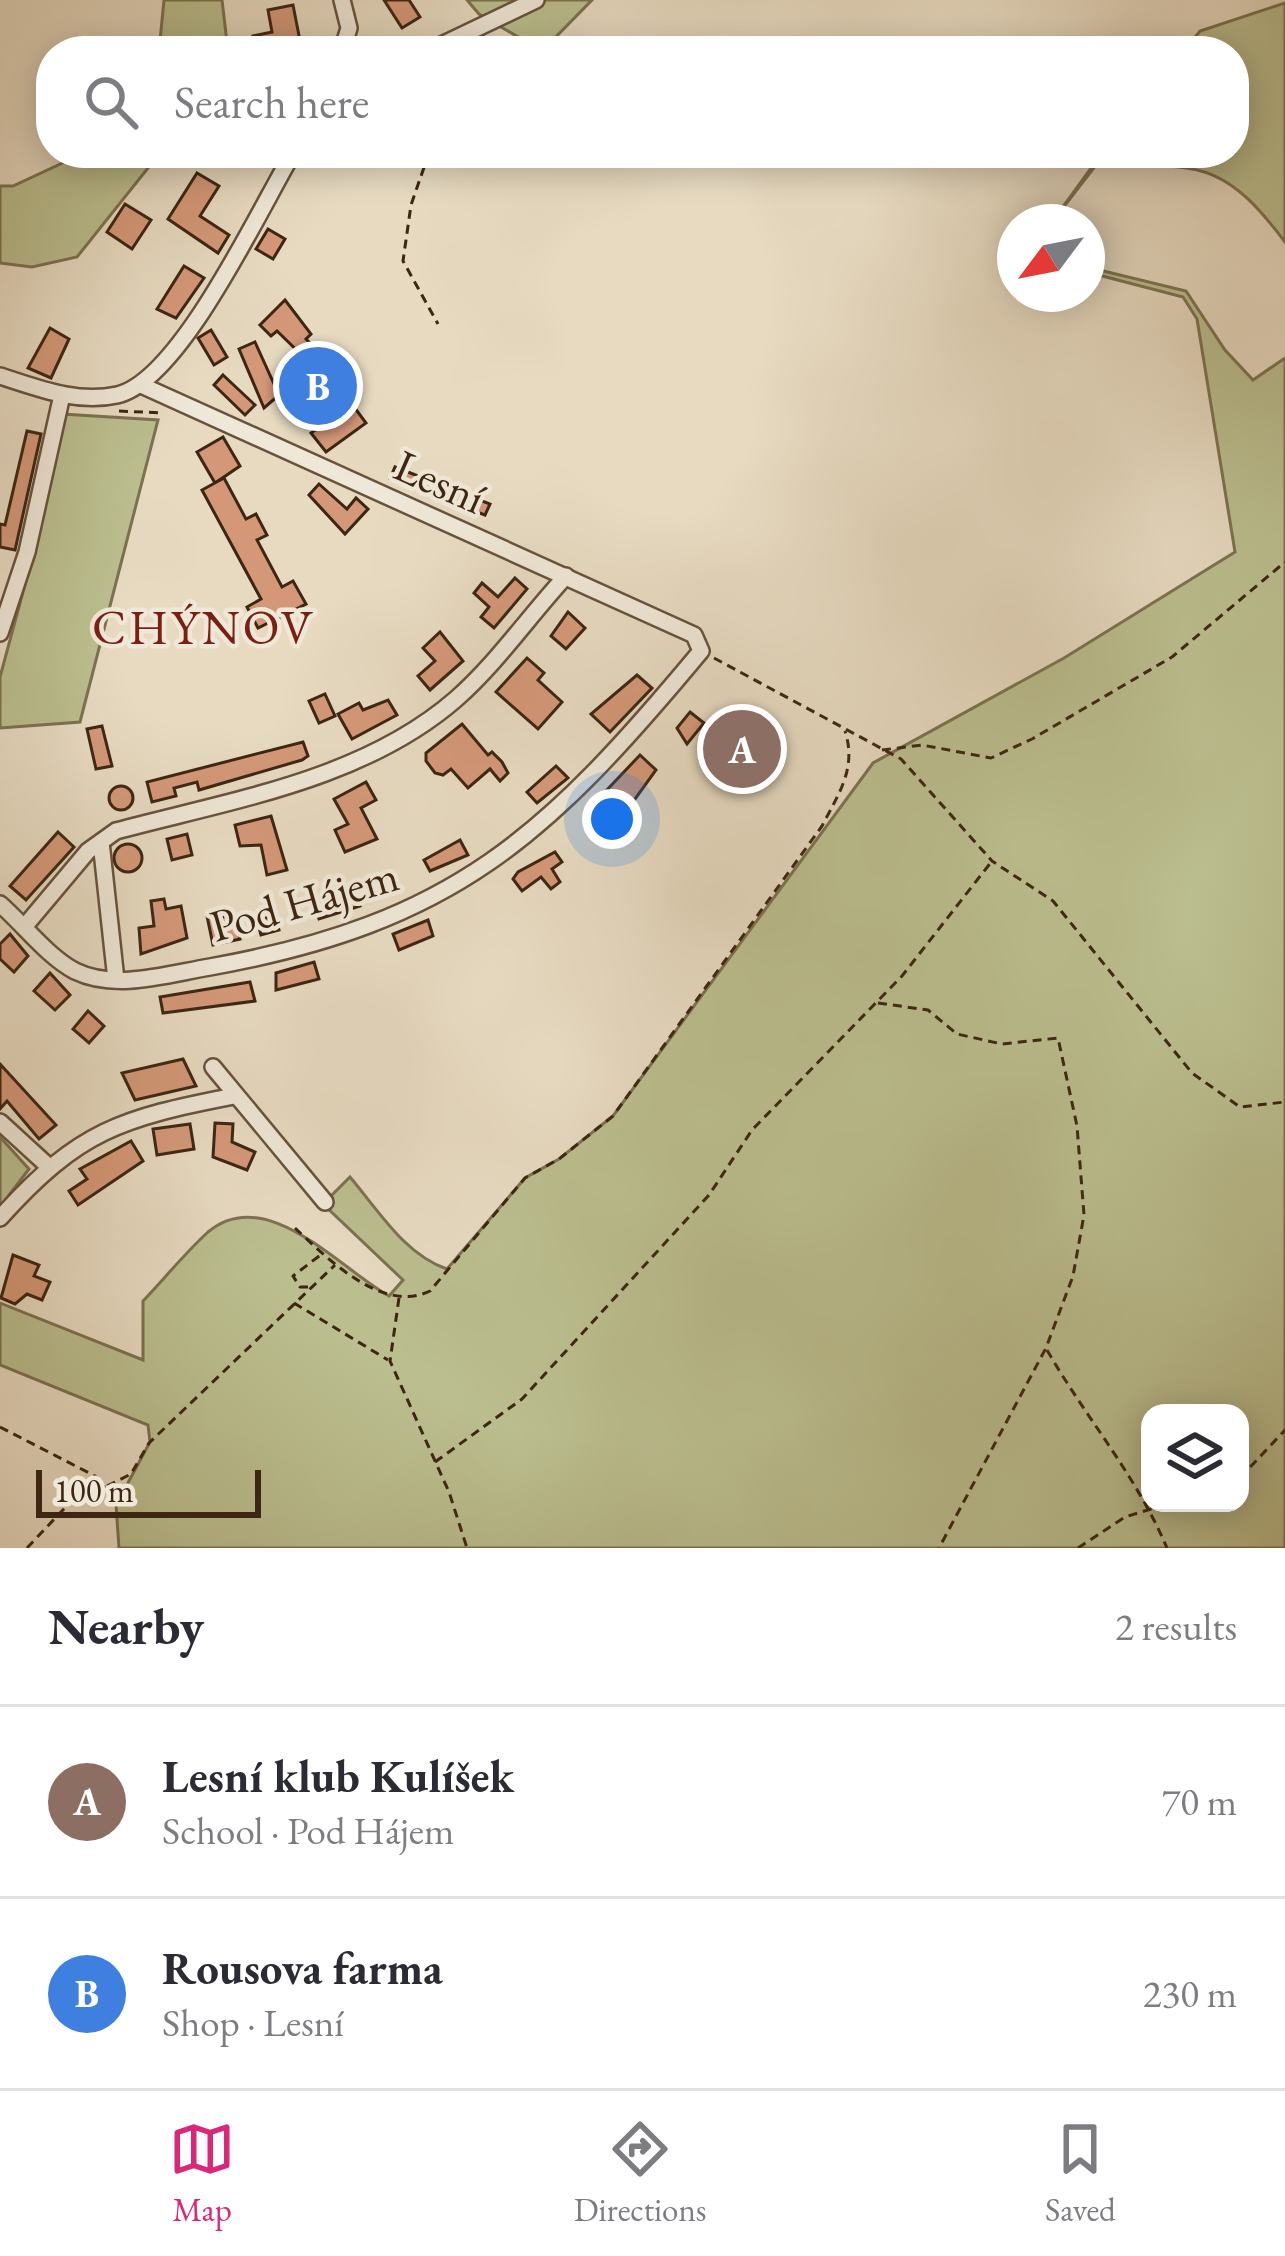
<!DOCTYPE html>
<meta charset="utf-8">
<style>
:root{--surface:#fff;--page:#f7f7f7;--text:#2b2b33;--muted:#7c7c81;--line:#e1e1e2;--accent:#db2777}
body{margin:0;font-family:"EB Garamond",serif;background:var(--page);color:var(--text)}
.controls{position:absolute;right:36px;bottom:36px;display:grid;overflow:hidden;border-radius:24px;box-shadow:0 6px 30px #0003}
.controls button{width:108px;height:108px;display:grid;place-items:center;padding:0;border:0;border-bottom:3px solid var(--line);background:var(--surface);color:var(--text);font:60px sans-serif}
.compass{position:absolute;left:997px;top:204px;width:108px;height:108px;border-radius:50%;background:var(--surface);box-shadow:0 6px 30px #0003;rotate:238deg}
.scale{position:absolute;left:36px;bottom:30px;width:225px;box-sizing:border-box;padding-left:12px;border:6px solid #3d2612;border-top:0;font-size:33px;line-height:42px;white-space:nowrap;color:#3d2612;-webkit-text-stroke:9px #efe7d7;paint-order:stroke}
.you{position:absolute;left:612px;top:819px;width:42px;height:42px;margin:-30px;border:9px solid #fff;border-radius:50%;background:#1a73e8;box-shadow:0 0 0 18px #1a73e833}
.badge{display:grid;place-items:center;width:78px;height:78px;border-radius:50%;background:var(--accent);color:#fff;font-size:39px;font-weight:700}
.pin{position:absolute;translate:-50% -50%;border:6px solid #fff;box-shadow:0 3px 12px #0006}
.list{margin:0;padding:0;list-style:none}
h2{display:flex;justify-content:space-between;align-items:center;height:156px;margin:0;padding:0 48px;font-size:51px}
h2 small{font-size:39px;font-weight:400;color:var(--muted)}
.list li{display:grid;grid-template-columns:78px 1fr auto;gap:36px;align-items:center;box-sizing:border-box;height:192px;padding:0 48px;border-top:3px solid var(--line)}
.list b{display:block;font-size:45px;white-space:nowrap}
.list p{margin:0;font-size:39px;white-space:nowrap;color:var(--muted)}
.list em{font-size:39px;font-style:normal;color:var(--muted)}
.icon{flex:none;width:66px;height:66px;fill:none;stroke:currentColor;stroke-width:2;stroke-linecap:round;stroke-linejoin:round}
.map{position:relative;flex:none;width:1285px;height:1548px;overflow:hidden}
.search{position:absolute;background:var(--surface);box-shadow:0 6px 30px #0003;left:36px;right:36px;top:36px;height:132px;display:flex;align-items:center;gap:30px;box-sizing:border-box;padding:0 42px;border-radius:48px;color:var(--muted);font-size:45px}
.sheet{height:540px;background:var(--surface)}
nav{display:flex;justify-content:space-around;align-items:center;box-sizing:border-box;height:168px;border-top:3px solid var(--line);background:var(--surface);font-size:33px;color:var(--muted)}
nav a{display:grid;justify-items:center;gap:6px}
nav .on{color:var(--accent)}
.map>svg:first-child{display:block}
.green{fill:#bbbe8f;stroke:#7c7250;stroke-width:3;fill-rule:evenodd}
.building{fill:#d49878;stroke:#3d2612;stroke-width:3}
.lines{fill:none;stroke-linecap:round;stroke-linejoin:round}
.minor-casing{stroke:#68533e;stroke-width:20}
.path{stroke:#3d2612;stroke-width:3;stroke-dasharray:9 6;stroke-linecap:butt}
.minor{stroke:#efe7d7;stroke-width:15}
.labels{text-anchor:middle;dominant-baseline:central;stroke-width:9;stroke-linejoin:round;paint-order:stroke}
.street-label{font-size:45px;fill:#3d2612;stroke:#efe7d7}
.neighbourhood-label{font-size:48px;letter-spacing:3px;fill:#7a1f14;stroke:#efe7d7}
</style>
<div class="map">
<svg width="1285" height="1548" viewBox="0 0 1285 1548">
<rect width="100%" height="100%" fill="#e7dac1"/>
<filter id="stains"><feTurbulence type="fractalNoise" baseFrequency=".00167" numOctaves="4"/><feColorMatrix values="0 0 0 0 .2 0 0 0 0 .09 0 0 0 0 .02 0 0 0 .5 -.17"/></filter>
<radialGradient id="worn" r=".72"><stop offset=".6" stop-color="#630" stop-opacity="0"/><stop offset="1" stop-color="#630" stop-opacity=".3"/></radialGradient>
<g class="green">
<path d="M 164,0 L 222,0 L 228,51 L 159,51 Z"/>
<path d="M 467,0 L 592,0 L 542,51 L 479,14 Z"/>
<path d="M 1285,3 L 1285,242 C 1220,156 1198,167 1096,165 L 1052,222 L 1102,153 L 1234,153 L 1234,51 L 1184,51 L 1200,31 Z"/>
<path d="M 84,153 L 160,153 L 77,257 L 32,267 L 0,263 L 0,186 L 13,186 Z"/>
<path d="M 1087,267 L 1186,291 L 1225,350 L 1253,380 L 1285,358 L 1285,1548 L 119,1548 L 116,1505 L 150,1442 L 148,1425 L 0,1365 L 0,1303 L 143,1360 L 143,1301 C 164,1279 185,1253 208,1232 C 266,1183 339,1268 389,1296 L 403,1280 L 323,1204 L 350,1177 C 378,1210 405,1255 447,1269 L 525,1178 L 559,1159 L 613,1116 L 873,763 L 1064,658 L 1235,552 L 1197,319 L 1183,297 L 1087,272 ZM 1150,1413 L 1240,1413 L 1240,1503 L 1150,1503 Z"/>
<path d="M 62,414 L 158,420 L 80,722 L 0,728 L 0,677 L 33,555 Z"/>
<path d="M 0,1137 L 29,1169 L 0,1207 Z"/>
</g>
<g class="building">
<path d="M 384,0 L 409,0 L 420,17 L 402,28 Z"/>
<path d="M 293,5 L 302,51 L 255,51 L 253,36 L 272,32 L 268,10 Z"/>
<path d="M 197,173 L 219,186 L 200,216 L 229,235 L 218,253 L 168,219 Z"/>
<path d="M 125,204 L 151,220 L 132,249 L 107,232 Z"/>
<path d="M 268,229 L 285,239 L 273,259 L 256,249 Z"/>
<path d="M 184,266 L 204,278 L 176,318 L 157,309 Z"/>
<path d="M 285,300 L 311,334 L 306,339 L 343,376 L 340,388 L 366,423 L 326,452 L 311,433 L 336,415 L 311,388 L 323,376 L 277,331 L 271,336 L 260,325 Z"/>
<path d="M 50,328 L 69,339 L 51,378 L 28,368 Z"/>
<path d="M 211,330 L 227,357 L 214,365 L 198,338 Z"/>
<path d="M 255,342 L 279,395 L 264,408 L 239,349 Z"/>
<path d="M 223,375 L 255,405 L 245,415 L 214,385 Z"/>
<path d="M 27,431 L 41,434 L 15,550 L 0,547 L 0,524 L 5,525 Z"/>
<path d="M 223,437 L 240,466 L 215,483 L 197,452 Z"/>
<path d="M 395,467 L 490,504 L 485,515 L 390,479 Z"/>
<path d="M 224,478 L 246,519 L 256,514 L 267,535 L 257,540 L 282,587 L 293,581 L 306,604 L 258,628 L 247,607 L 261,599 L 202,490 Z"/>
<path d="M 319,484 L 347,509 L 356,498 L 368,509 L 345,534 L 309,495 Z"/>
<path d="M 515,578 L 527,589 L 494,628 L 481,617 L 489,607 L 474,593 L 482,583 L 498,597 Z"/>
<path d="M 568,612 L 585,628 L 566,649 L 551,636 Z"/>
<path d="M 440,632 L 463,661 L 430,690 L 418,676 L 435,661 L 423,648 Z"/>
<path d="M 527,658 L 544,673 L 538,680 L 562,702 L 538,729 L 496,692 Z"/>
<path d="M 637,675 L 652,688 L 610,732 L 591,714 Z"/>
<path d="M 325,694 L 335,716 L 319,723 L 309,701 Z"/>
<path d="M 388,700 L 397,715 L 352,739 L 338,714 L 359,703 L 363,710 Z"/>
<path d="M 690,712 L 704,723 L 687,744 L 677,728 Z"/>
<path d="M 462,724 L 488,755 L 492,752 L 502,762 L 508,773 L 500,781 L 490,769 L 468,788 L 451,769 L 443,775 L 435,773 L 426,761 L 426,753 Z"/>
<path d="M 102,726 L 112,766 L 96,769 L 87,729 Z"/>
<path d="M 303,742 L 308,756 L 302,760 L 199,790 L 197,782 L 174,788 L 176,796 L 152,802 L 147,782 Z"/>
<path d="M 640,755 L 656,770 L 625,813 L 604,793 Z"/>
<path d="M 556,766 L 568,778 L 537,803 L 527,792 Z"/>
<path d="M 366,782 L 376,800 L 361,808 L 377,839 L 345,852 L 335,830 L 348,824 L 334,799 Z"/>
<circle cx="121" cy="798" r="12"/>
<path d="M 271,816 L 287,870 L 267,875 L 261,845 L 240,846 L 235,825 Z"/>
<path d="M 58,832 L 74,847 L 26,900 L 10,886 Z"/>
<path d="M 187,834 L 192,855 L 172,860 L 167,839 Z"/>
<path d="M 460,840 L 468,855 L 430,871 L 424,860 Z"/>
<circle cx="128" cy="858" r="14"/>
<path d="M 555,852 L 562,862 L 552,869 L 560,882 L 551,889 L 541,877 L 522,891 L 513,879 L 518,872 Z"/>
<path d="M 355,890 L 360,906 L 319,919 L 313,903 Z"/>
<path d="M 164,899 L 166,909 L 181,906 L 187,938 L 141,954 L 139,928 L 154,926 L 151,901 Z"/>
<path d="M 223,912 L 224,917 L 234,915 L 240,939 L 213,945 L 207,916 Z"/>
<path d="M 275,916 L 279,930 L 261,935 L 257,920 Z"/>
<path d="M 428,920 L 433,936 L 399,950 L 393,934 Z"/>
<path d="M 10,934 L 28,956 L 14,972 L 0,959 L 0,944 Z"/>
<path d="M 314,962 L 319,979 L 276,990 L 276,973 Z"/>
<path d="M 50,973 L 70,995 L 55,1010 L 34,991 Z"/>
<path d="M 250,982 L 255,1001 L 163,1013 L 160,997 Z"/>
<path d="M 88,1011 L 104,1026 L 89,1043 L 73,1029 Z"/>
<path d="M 183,1059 L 196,1086 L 135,1100 L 122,1073 Z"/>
<path d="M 0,1064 L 56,1125 L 39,1139 L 7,1101 L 0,1109 Z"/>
<path d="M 215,1123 L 233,1124 L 232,1142 L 255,1152 L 247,1170 L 213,1157 Z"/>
<path d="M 190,1124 L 194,1149 L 157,1155 L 153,1129 Z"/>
<path d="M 131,1141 L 143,1161 L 78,1205 L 69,1191 L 87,1179 L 80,1169 Z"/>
<path d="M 13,1255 L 39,1265 L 34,1276 L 50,1282 L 42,1300 L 27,1294 L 15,1304 L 1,1298 Z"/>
</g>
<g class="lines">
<defs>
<g id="minor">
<path d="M 342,51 L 349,28 L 342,0"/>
<path d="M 429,51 L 536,0"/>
<path d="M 0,376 C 38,388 77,404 117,395 C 180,381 259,210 293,153"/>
<path d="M 0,633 L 27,552 L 62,395"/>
<path d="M 101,842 L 116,980"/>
<path d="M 0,904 C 23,924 48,957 75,971 C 116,991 168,974 210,967 C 455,923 547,836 701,651 L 694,635 L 141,385"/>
<path d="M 25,926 L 88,851 L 116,831 C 231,800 363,780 456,699 C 497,663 529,616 566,576"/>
<path d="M 213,1067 L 325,1202"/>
<path d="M 0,1122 L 47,1165"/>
<path d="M 0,1218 C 79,1130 121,1118 234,1096"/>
</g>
</defs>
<use href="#minor" class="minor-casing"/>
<g class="path">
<path d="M 494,51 L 495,37"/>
<path d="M 429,153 L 411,205 L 403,261 L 438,324"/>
<path d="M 119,411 L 164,413"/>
<path d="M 714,658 L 901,759 L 992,861 L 1053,901 L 1192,1073 L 1240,1107 L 1285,1102"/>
<path d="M 882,750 L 922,745 L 991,758 L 1032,739 L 1172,657 L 1285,562"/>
<path d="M 878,1003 L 928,1010 L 957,1034 L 1002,1044 L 1058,1038 L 1077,1126 L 1084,1215 L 1073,1276 L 1046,1348 L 939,1548"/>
<path d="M 295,1228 C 329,1260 383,1314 430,1291 L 525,1178 L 559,1159 L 613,1116 L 822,826 C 839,793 857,768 845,731"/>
<path d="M 308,1287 L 300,1287 L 293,1276 L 323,1253"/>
<path d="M 399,1298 L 390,1361 L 449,1492 L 467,1548"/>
<path d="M 294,1303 L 388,1360"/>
<path d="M 1047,1350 C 1086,1418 1136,1475 1167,1548"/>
<path d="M 0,1427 L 95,1476 L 115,1500"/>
<path d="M 435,1462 L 522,1399 L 709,1195 L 752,1130 L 902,976 L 992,861"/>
<path d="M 1240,1478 L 1285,1430"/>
<path d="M 107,1486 L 131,1474 L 149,1443 L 335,1265"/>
<path d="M 27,1548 L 95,1476"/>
<path d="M 1078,1548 L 1125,1517 L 1171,1503"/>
</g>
<use href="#minor" class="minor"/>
</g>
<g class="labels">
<g class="street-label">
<text transform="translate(440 481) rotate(24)">Lesní</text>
<text transform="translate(304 900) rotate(-16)">Pod Hájem</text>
</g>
<g class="neighbourhood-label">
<text x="204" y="627">CHÝNOV</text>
</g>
</g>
<rect width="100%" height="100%" filter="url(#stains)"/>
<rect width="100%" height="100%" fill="url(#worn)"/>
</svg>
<div class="controls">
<button><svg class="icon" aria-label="layers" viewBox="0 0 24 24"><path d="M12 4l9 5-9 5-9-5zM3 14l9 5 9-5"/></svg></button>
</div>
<svg class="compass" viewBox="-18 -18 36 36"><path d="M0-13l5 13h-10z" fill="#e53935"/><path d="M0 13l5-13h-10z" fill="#7c7c81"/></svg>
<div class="scale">100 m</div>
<div class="you"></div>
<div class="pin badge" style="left:742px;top:749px;background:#8d6e63">A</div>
<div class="pin badge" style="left:318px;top:386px;background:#3f7fe0">B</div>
<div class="search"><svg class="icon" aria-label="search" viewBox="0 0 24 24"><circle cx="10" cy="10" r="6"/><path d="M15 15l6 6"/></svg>Search here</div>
</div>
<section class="sheet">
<h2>Nearby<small>2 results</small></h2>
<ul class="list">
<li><span class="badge" style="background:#8d6e63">A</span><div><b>Lesní klub Kulíšek</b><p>School · Pod Hájem</p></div><em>70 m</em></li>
<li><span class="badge" style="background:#3f7fe0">B</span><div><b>Rousova farma</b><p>Shop · Lesní</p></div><em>230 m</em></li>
</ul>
</section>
<nav>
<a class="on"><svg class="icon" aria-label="map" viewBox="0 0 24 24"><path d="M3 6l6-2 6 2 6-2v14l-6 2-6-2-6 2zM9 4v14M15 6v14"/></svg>Map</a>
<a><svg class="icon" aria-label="directions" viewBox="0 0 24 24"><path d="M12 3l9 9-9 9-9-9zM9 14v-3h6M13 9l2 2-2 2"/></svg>Directions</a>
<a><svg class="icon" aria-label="saved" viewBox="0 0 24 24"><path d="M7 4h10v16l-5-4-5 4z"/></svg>Saved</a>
</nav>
